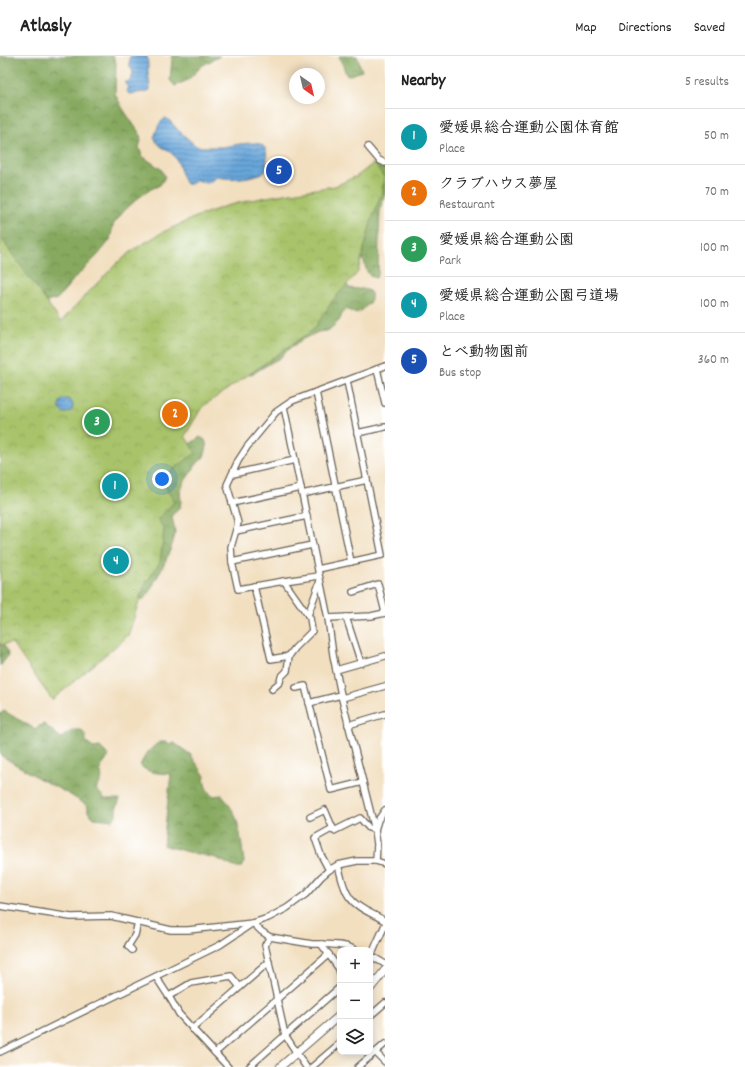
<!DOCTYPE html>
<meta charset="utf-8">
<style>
:root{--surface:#fff;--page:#f6f6f6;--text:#222;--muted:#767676;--line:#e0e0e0;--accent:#db2777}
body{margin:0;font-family:Dekko,"Klee One",sans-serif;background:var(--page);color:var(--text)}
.controls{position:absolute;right:12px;bottom:12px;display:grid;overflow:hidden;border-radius:8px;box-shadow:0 2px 10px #0003}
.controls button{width:36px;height:36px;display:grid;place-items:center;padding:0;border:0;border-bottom:1px solid var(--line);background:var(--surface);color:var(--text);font:20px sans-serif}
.compass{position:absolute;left:289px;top:12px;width:36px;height:36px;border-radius:50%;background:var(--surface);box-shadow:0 2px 10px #0003;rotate:146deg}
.you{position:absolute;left:162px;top:423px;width:14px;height:14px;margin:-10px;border:3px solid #fff;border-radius:50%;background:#1a73e8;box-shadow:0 0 0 6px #1a73e833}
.badge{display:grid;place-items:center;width:26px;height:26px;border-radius:50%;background:var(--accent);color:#fff;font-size:13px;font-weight:700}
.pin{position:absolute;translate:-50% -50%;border:2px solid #fff;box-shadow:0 1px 4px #0006}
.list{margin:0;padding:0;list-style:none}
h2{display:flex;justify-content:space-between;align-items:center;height:52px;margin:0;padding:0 16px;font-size:17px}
h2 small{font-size:13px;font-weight:400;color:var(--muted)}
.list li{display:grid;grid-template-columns:26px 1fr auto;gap:12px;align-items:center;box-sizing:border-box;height:56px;padding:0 16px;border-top:1px solid var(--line)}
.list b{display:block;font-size:15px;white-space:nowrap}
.list p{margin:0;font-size:13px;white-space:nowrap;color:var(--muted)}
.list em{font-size:13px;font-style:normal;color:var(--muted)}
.icon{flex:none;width:22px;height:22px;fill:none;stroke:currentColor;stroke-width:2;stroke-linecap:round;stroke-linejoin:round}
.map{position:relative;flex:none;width:385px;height:1011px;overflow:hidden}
header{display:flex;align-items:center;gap:24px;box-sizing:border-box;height:56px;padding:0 20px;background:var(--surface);border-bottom:1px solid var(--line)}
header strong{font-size:19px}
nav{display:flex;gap:22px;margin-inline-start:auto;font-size:14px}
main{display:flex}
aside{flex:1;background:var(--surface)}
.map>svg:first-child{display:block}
.forest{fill:url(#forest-crowns);stroke:#51623d}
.park{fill:url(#park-crowns);stroke:#627043}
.water{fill:url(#water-rules);stroke:#42617b}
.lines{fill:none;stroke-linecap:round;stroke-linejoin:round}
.minor-casing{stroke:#676055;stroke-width:8}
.tertiary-casing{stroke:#676055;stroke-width:9}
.minor{stroke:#fff;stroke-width:5.5}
.tertiary{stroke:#fff;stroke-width:7}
</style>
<header>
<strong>Atlasly</strong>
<nav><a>Map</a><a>Directions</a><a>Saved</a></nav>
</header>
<main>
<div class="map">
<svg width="385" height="1011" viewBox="0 0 385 1011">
<defs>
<pattern id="forest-crowns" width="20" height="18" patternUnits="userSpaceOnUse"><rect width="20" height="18" fill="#86a95e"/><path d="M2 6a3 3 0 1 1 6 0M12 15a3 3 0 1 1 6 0" fill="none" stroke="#6d894d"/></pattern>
<pattern id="park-crowns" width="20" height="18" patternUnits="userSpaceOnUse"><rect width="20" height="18" fill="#a8c36a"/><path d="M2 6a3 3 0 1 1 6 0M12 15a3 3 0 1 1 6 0" fill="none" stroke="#90a75b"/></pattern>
<pattern id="water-rules" width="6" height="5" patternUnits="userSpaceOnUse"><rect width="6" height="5" fill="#68a6da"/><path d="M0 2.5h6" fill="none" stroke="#5586b0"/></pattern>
</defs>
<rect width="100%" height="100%" fill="#fff"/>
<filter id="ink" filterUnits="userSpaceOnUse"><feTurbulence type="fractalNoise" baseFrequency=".025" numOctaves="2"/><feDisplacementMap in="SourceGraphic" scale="8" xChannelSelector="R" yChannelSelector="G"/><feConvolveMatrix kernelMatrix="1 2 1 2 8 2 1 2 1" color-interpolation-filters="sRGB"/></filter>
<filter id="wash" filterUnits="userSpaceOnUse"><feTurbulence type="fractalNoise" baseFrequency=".012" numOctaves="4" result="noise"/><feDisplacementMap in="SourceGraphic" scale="16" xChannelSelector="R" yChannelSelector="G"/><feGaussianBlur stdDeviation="0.9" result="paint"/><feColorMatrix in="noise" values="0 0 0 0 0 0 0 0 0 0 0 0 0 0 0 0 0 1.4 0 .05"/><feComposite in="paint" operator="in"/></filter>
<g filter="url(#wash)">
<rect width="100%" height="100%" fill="#f2dfc0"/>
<g class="forest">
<path d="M 0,0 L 113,0 L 116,7 L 115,38 L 123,53 L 140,78 L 141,85 L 139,91 L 142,100 L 161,113 L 165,121 L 160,129 L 151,133 L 137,143 L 124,155 L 113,169 L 110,184 L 98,199 L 73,224 L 57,243 L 50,245 L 42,245 L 0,186 Z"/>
<path d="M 171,0 L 220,0 L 203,9 L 188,24 L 175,30 L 170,24 L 172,4 Z"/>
<path d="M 339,0 L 357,0 L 362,15 L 347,20 Z"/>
<path d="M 378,107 L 385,109 L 385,138 L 380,153 L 378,219 L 376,222 C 367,220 366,213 364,205 L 356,199 L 346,227 L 349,232 C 355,233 364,232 369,235 C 377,242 363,255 356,257 C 352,257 350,255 347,253 L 343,256 L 339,265 L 330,273 L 326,275 L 318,276 L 305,282 L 291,291 L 280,302 L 272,306 L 251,319 L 247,318 L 299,160 Z"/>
<path d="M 200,381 L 205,384 L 207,391 L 204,401 L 197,408 L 184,426 L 180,436 L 181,445 L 180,452 L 172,459 C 172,465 175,471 175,477 C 173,494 157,521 149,537 C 145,542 142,545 136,547 L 150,464 L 162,439 L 167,419 L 174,403 L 189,393 L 190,388 Z"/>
<path d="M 0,586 C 5,590 8,594 8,600 L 0,610 Z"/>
<path d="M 4,655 L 35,673 L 41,669 L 44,668 L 61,682 L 73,674 L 81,674 L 85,679 L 86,685 L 93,692 L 100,691 L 109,700 L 100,713 C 103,722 102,725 96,733 L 105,743 L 120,743 L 116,753 L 116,759 L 113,764 L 94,762 L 88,756 L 88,750 L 69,738 L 40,723 L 0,699 L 0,658 Z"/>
<path d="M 160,686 L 167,686 L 170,688 L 174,687 L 190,698 L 205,720 C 203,727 207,735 212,740 L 222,739 C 226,745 231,751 234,757 C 240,769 242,793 244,806 L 242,811 L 234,811 L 216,802 L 184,795 L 163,789 L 171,718 C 160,717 148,718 140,709 C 145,699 150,692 160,686 Z"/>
</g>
<path class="park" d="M 374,107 L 384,121 L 381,138 L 371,166 L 358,216 L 333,244 L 314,273 L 202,351 L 185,380 L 196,397 L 161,422 L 174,446 L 158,463 L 164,474 L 160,506 L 144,530 L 128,580 L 52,644 L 12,587 L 0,589 L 0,181 L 61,266 L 75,250 L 116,208 L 136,192 L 163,176 L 198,160 L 226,150 L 251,144 L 278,139 L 335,130 L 357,120 Z"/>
<g class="water">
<path d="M 130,0 L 147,0 C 148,6 148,11 148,17 C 149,23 150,28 150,34 L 145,36 L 129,38 L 127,35 L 129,31 L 124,27 L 131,24 C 133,18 134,14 129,9 Z"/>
<path d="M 166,62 L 170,65 L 177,73 L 196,90 C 204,91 213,91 221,91 C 231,90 254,84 262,89 C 269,93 267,109 265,116 C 252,122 232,124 217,121 L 208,127 L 196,124 L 191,128 L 186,128 C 180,120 181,109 175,101 C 168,92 161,94 154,82 C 157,74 158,66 166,62 Z"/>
<circle cx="66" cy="350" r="7"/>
</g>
</g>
<g filter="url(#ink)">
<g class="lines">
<defs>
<g id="minor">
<path d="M 368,91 L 379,104 L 385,107"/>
<path d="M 377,313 L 385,347"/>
<path d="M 316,336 L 351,506"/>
<path d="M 284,351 L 328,562 L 333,599 L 341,639 L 375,774 L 377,788 L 376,805"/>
<path d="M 357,377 L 385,371"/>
<path d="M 233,418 L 295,404"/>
<path d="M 302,438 L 367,424"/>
<path d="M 232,447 L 301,432"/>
<path d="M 236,475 L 307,460"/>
<path d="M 232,506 L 312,489"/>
<path d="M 318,513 L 382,499 L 347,325"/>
<path d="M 319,520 L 284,525 L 238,533 L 232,506 L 231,491 L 238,467 L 227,429 L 238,405 L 247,391 L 276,356 L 292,345 L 385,310"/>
<path d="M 254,530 L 271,603 L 289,600"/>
<path d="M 353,536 L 378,528 L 385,556"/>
<path d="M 308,559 L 320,525"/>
<path d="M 346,561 L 361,607"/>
<path d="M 328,562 L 371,560 L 385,557"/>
<path d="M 336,614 L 385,600"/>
<path d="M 296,632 L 305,630 L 331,734 L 363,726"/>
<path d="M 272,633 L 280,626 L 281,621 L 287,615 L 289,600 L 295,592 L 312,575 L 310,562 L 284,525"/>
<path d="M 342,642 L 385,630"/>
<path d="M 309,647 L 341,639"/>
<path d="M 348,669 L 385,658"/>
<path d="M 310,761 L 325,754 L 334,775 L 360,762 L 369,772 L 375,774"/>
<path d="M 375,774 L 378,764 L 385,754"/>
<path d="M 338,809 C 341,820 343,833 350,842 C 358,853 374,858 385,865"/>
<path d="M 329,814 L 321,799 L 315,782 L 333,772"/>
<path d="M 0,850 L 71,861 L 111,860 L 171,874 L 188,874 L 253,867 L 268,862 L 287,852 L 306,838 L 321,821 L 329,814 L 338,809 L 357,805 L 376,805 L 385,808"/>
<path d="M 270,881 L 312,888 L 321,888 L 339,913 L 340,917"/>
<path d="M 321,888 C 332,889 346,888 355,894"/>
<path d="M 132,894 L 128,890 L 135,879 L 138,866"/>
<path d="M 370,902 L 385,869"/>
<path d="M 370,902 L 373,901 L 385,908"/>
<path d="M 156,921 L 171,944 L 179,958 L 228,1011"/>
<path d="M 169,940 L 191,927 L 231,920 L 240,931"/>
<path d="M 370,960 L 385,947"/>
<path d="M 192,973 L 269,906"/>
<path d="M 370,995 L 377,998 L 385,1006"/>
<path d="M 0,996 L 220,889 L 253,867 L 261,875 L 270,881 L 265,889 L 285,979 L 306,1011"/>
<path d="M 215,997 L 329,898"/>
<path d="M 249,1011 L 340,931"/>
<path d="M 312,1011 L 340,987"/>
<path d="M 358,1011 L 385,988"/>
</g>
<g id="tertiary">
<path d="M 370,933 L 385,914"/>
<path d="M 280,1011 L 340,959"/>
</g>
</defs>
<use href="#minor" class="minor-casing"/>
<use href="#tertiary" class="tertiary-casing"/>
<use href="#minor" class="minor"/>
<use href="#tertiary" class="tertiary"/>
</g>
</g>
</svg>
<div class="controls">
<button>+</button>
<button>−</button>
<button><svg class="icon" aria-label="layers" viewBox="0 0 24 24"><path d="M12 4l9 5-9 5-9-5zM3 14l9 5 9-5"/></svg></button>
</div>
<svg class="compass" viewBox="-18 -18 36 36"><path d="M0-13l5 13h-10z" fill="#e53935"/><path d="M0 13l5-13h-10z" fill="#767676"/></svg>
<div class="you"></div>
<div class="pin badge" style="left:115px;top:430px;background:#0f9aa8">1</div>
<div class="pin badge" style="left:175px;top:358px;background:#e8710a">2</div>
<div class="pin badge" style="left:97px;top:366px;background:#2e9e5b">3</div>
<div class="pin badge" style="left:116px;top:505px;background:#0f9aa8">4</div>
<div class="pin badge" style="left:279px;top:115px;background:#1a4fb4">5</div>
</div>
<aside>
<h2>Nearby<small>5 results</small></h2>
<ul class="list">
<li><span class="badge" style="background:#0f9aa8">1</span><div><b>愛媛県総合運動公園体育館</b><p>Place</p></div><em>50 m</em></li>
<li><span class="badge" style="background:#e8710a">2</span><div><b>クラブハウス夢屋</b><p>Restaurant</p></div><em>70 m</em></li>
<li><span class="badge" style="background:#2e9e5b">3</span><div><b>愛媛県総合運動公園</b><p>Park</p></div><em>100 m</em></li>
<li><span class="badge" style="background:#0f9aa8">4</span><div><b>愛媛県総合運動公園弓道場</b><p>Place</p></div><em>100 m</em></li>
<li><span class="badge" style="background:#1a4fb4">5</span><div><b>とべ動物園前</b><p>Bus stop</p></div><em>360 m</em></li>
</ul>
</aside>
</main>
